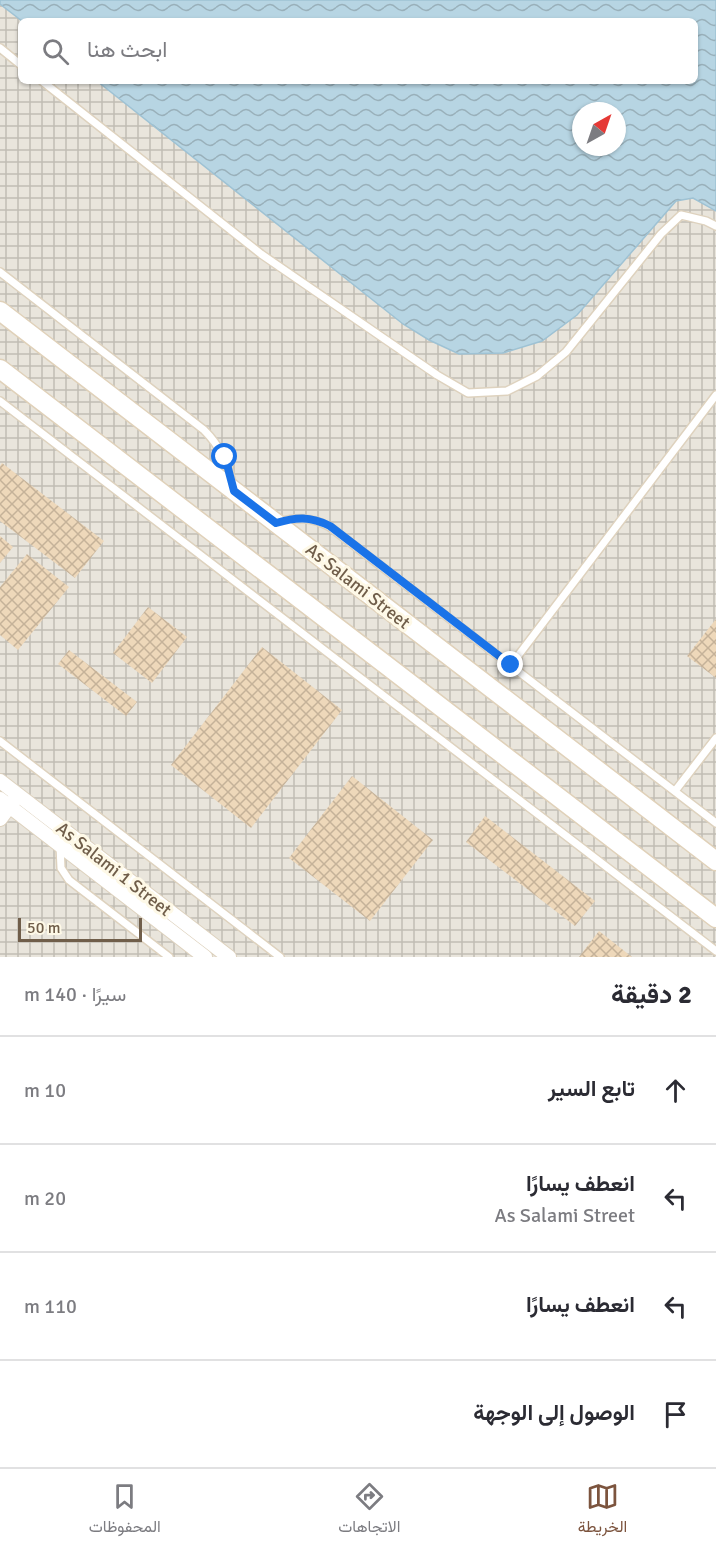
<!DOCTYPE html>
<html lang="ar">
<meta charset="utf-8">
<style>
:root{--surface:#fff;--page:#f2f2f3;--text:#2b2b33;--muted:#7c7c81;--line:#e1e1e2;--accent:#7c543e}
body{margin:0;font-family:Signika,Vazirmatn,sans-serif;background:var(--page);color:var(--text);direction:rtl}
.compass{position:absolute;left:572px;top:102px;width:54px;height:54px;border-radius:50%;background:var(--surface);box-shadow:0 2px 4px #0004;rotate:40deg}
.scale{position:absolute;left:18px;bottom:15px;width:124px;box-sizing:border-box;padding-left:6px;border:3px solid #705e4a;border-top:0;font-size:16px;line-height:21px;white-space:nowrap;color:#705e4a;-webkit-text-stroke:4px #fef9e7;paint-order:stroke}
.stop{position:absolute;width:18px;height:18px;margin:-14px;border:4px solid #1a73e8;border-radius:50%;background:#fff}
.stop.end{background:#1a73e8;border-color:#fff;box-shadow:0 2px 6px #0008}
.list{margin:0;padding:0;list-style:none}
h2{display:flex;justify-content:space-between;align-items:center;height:78px;margin:0;padding:0 24px;font-size:26px}
h2 small{font-size:20px;font-weight:400;color:var(--muted)}
.list li{display:grid;grid-template-columns:39px 1fr auto;gap:18px;align-items:center;box-sizing:border-box;height:108px;padding:0 24px;border-top:2px solid var(--line)}
.list b{display:block;font-size:22px;white-space:nowrap}
.list p{margin:0;font-size:20px;white-space:nowrap;color:var(--muted)}
.list em{font-size:20px;font-style:normal;color:var(--muted)}
.icon{flex:none;width:33px;height:33px;fill:none;stroke:currentColor;stroke-width:2;stroke-linecap:round;stroke-linejoin:round}
.map{position:relative;flex:none;width:716px;height:957px;overflow:hidden;direction:ltr}
.search{position:absolute;background:var(--surface);box-shadow:0 2px 4px #0004;left:18px;right:18px;top:18px;height:66px;display:flex;align-items:center;gap:15px;box-sizing:border-box;padding:0 21px;border-radius:9px;color:var(--muted);font-size:22px}
.sheet{height:510px;background:var(--surface)}
nav{display:flex;justify-content:space-around;align-items:center;box-sizing:border-box;height:84px;border-top:2px solid var(--line);background:var(--surface);font-size:16px;color:var(--muted)}
nav a{display:grid;justify-items:center;gap:3px}
nav .on{color:var(--accent)}
.map>svg:first-child{display:block}
.industrial{fill:url(#industrial-grid)}
.water{fill:url(#water-waves);stroke:#9ec2d4;stroke-width:1.5;fill-rule:evenodd}
.building{fill:url(#building-cross-hatch)}
.lines{fill:none;stroke-linecap:round;stroke-linejoin:round}
.lane-casing{stroke:#ded2be;stroke-width:10}
.street-casing{stroke:#ded2be;stroke-width:16}
.secondary-casing{stroke:#e0d1b9;stroke-width:21}
.lane{stroke:#fff;stroke-width:7}
.street{stroke:#fff;stroke-width:14}
.secondary{stroke:#fff;stroke-width:18}
.route{stroke:#1a73e8;stroke-width:8}
.labels{text-anchor:middle;dominant-baseline:central;stroke-width:6;stroke-linejoin:round;paint-order:stroke}
.street-label{font-size:18px;fill:#705e4a;stroke:#fef9e7}
</style>
<div class="map">
<svg width="716" height="957" viewBox="0 0 716 957">
<defs>
<pattern id="industrial-grid" width="8" height="8" patternUnits="userSpaceOnUse" patternTransform="scale(1.5)"><rect width="8" height="8" fill="#e9e5dc"/><path d="M0 4h8M4 0v8" fill="none" stroke="#c1bdb4"/></pattern>
<pattern id="water-waves" width="16" height="10" patternUnits="userSpaceOnUse" patternTransform="scale(1.5)"><rect width="16" height="10" fill="#b7d5e3"/><path d="M0 5q4-4 8 0t8 0" fill="none" stroke="#99b0ba"/></pattern>
<pattern id="building-cross-hatch" width="8" height="8" patternUnits="userSpaceOnUse" patternTransform="scale(1.5)"><rect width="8" height="8" fill="#eed8ba"/><path d="M0 0l8 8M0 8l8-8" fill="none" stroke="#c5b299"/></pattern>
</defs>
<rect width="100%" height="100%" fill="#fbf5e1"/>
<path class="industrial" d="M 0,4 L 22,21 L 21,81 L 97,81 L 403,324 L 429,340 L 542,341 L 577,315 L 676,201 L 693,198 L 716,211 L 716,957 L 0,957 Z"/>
<path class="water" d="M 0,0 L 716,0 L 716,211 L 693,198 L 676,201 L 577,315 L 542,341 L 503,353 L 459,354 L 429,340 L 403,324 L 97,81 L 695,81 L 695,21 L 22,21 L 0,4 ZM 581,111 L 617,111 L 617,147 L 581,147 Z"/>
<g class="building">
<path d="M 2,463 L 104,541 L 75,578 L 0,521 L 0,466 Z"/>
<path d="M 0,536 L 13,547 L 0,563 Z"/>
<path d="M 27,554 L 69,587 L 18,650 L 0,635 L 0,587 Z"/>
<path d="M 148,607 L 187,637 L 152,683 L 113,653 Z"/>
<path d="M 716,619 L 716,678 L 687,656 Z"/>
<path d="M 262,647 L 342,710 L 251,828 L 171,765 Z"/>
<path d="M 69,650 L 137,702 L 126,716 L 58,664 Z"/>
<path d="M 352,776 L 433,840 L 370,921 L 289,858 Z"/>
<path d="M 485,816 L 595,901 L 575,926 L 466,842 Z"/>
<path d="M 599,931 L 632,957 L 579,957 Z"/>
</g>
<g class="lines">
<defs>
<g id="lane">
<path d="M 0,48 L 21,65"/>
<path d="M 42,81 L 261,254 L 437,375 L 468,393 L 507,391 L 537,376 L 566,352 L 661,234 L 681,215 L 706,221 L 716,226"/>
<path d="M 0,272 L 204,430 C 220,446 227,462 232,483"/>
<path d="M 0,401 L 716,951"/>
<path d="M 278,522 C 298,517 312,517 330,527 L 716,823"/>
<path d="M 511,665 L 716,395"/>
<path d="M 0,741 L 280,957"/>
<path d="M 675,791 L 716,738"/>
<path d="M 60,846 L 61,868 L 69,880 L 169,957"/>
</g>
<g id="street">
<path d="M 0,781 L 229,957"/>
<path d="M 0,799 L 205,957"/>
<path d="M 0,819 L 15,799"/>
</g>
<g id="secondary">
<path d="M 0,311 L 716,861"/>
<path d="M 0,369 L 716,918"/>
</g>
</defs>
<use href="#lane" class="lane-casing"/>
<use href="#street" class="street-casing"/>
<use href="#secondary" class="secondary-casing"/>
<use href="#lane" class="lane"/>
<use href="#street" class="street"/>
<use href="#secondary" class="secondary"/>
</g>
<g class="lines">
<path class="route" d="M 225,457 L 234,491 L 276,523 C 296,517 310,516 330,526 L 511,665"/>
</g>
<g class="labels">
<g class="street-label">
<text transform="translate(358 586) rotate(38)">As Salami Street</text>
<text transform="translate(114 869) rotate(38)">As Salami 1 Street</text>
</g>
</g>
</svg>
<svg class="compass" viewBox="-18 -18 36 36"><path d="M0-13l5 13h-10z" fill="#e53935"/><path d="M0 13l5-13h-10z" fill="#7c7c81"/></svg>
<div class="scale">50 m</div>
<div class="stop" style="left:225px;top:457px"></div>
<div class="stop end" style="left:511px;top:665px"></div>
<div class="search"><svg class="icon" aria-label="search" viewBox="0 0 24 24"><circle cx="10" cy="10" r="6"/><path d="M15 15l6 6"/></svg>ابحث هنا</div>
</div>
<section class="sheet">
<h2>2 دقيقة<small>سيرًا · 140 m</small></h2>
<ul class="list">
<li><svg class="icon" aria-label="ahead" viewBox="0 0 24 24"><path d="M12 20V5M6 11l6-6 6 6"/></svg><div><b>تابع السير</b></div><em>10 m</em></li>
<li><svg class="icon" aria-label="left" viewBox="0 0 24 24"><path d="M17 20v-9H6M10 6l-5 5 5 5"/></svg><div><b>انعطف يسارًا</b><p>As Salami Street</p></div><em>20 m</em></li>
<li><svg class="icon" aria-label="left" viewBox="0 0 24 24"><path d="M17 20v-9H6M10 6l-5 5 5 5"/></svg><div><b>انعطف يسارًا</b></div><em>110 m</em></li>
<li><svg class="icon" aria-label="arrive" viewBox="0 0 24 24"><path d="M6 21V4h12l-3 4 3 4H6"/></svg><div><b>الوصول إلى الوجهة</b></div></li>
</ul>
</section>
<nav>
<a class="on"><svg class="icon" aria-label="map" viewBox="0 0 24 24"><path d="M3 6l6-2 6 2 6-2v14l-6 2-6-2-6 2zM9 4v14M15 6v14"/></svg>الخريطة</a>
<a><svg class="icon" aria-label="directions" viewBox="0 0 24 24"><path d="M12 3l9 9-9 9-9-9zM9 14v-3h6M13 9l2 2-2 2"/></svg>الاتجاهات</a>
<a><svg class="icon" aria-label="saved" viewBox="0 0 24 24"><path d="M7 4h10v16l-5-4-5 4z"/></svg>المحفوظات</a>
</nav>
